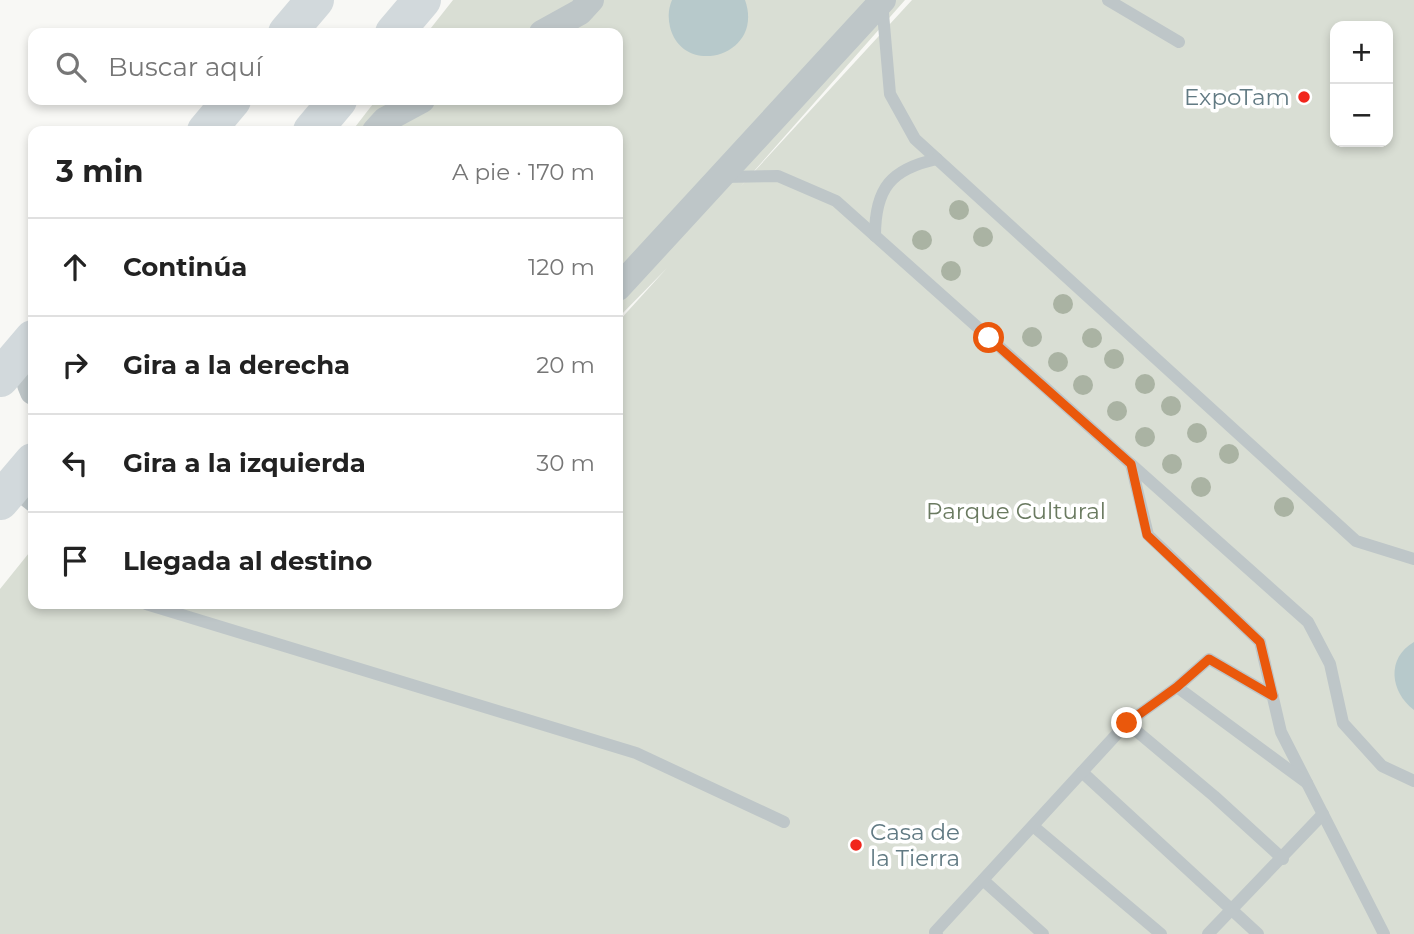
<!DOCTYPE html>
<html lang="es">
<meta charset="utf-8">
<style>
:root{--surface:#fff;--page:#f6f6f6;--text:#222;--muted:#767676;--line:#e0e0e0}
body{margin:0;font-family:Montserrat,sans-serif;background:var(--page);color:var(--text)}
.controls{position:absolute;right:21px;top:21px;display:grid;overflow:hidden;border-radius:14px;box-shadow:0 4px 10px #0003}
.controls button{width:63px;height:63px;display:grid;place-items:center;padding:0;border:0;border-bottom:2px solid var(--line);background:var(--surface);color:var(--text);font:35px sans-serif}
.stop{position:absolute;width:21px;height:21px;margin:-16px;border:5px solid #ea580c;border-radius:50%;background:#fff}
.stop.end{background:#ea580c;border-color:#fff;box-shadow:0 2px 7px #0008}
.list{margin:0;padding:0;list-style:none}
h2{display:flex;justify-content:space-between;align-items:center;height:91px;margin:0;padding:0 28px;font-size:30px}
h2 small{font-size:23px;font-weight:400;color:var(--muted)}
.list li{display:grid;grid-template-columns:46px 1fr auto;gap:21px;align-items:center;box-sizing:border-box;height:98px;padding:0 28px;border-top:2px solid var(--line)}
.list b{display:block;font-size:26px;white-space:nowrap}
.list em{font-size:23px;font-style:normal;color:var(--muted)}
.icon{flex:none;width:38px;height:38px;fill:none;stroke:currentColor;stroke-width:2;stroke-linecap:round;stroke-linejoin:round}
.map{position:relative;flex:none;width:1414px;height:934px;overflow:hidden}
.search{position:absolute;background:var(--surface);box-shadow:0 4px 10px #0003;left:28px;top:28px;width:595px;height:77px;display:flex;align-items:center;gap:18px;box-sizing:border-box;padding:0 24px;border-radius:14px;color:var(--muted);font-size:26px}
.panel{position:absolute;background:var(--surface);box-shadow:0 4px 10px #0003;left:28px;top:126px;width:595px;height:483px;border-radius:14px}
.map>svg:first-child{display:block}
.green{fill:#d9ded4;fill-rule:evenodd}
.water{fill:#b7c9cb}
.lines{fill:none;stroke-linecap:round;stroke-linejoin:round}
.lane{stroke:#bec6c8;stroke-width:12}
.street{stroke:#bec6c8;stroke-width:26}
.primary{stroke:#d2d9dc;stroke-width:38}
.tree{fill:#aab3a3}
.route{stroke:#ea580c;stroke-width:9}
.poi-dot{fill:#f1261c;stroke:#fff;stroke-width:2.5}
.labels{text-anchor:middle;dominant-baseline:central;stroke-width:7;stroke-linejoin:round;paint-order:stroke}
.poi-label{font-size:23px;fill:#617a83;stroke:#fff;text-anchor:end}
.park-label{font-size:23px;fill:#6a7a60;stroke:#fff}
</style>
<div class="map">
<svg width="1414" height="934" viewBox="0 0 1414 934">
<rect width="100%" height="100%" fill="#f8f8f5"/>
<path class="green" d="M 453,0 L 905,0 L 740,187 L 912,0 L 1414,0 L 1414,934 L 0,934 L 0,589 L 33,548 L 33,604 L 618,604 L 618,322 L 667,268 L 618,318 L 618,131 L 352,131 L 376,100 L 618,100 L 618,33 L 427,33 ZM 1335,26 L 1388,26 L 1388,142 L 1335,142 Z"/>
<g class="water">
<path d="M 672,0 L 745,0 C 765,56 683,79 670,27 C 668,18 668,9 672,0 Z"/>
<path d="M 1414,642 L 1414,710 C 1390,692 1386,658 1414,642 Z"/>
</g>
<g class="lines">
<g class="lane">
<path d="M 1108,0 L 1179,42"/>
<path d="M 882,2 L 890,94 L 915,139 L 1356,541 L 1414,559"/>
<path d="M 722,177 L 778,176 L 836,201 L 1308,622 L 1330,664 L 1343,723 L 1382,766 L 1414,781"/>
<path d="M 875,236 C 875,188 891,169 937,159"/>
<path d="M 1131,464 L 1148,535 L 1260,642 L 1281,732 L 1384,934"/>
<path d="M 14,492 L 33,507"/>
<path d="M 146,604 L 636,753 L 784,822"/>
<path d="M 1177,687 L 1307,783"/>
<path d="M 1127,723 L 1214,796 L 1283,859"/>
<path d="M 1082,772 L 1258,934"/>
<path d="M 1033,826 L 1161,934"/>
<path d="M 983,880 L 1043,934"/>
<path d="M 937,934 L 935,932 L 1127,723 L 1177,687 L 1209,659 L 1273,696"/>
<path d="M 1208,934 L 1323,814"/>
</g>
<g class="street">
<path d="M 542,33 L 580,12 L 591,0"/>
<path d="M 375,131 L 385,120 L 422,100"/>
<path d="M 618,288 L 883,0"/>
<path d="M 30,343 C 26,361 25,375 33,392"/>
</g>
<g class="primary">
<path d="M 287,33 L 315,0"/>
<path d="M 394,33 L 422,0"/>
<path d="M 206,131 L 232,100"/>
<path d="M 312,131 L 338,100"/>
<path d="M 0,378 L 33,339"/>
<path d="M 0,501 L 33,462"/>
</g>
</g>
<g class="tree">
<circle cx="959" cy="210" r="10"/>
<circle cx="983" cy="237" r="10"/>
<circle cx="922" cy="240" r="10"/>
<circle cx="951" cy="271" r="10"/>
<circle cx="1063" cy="304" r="10"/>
<circle cx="1032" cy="337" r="10"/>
<circle cx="1092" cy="338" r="10"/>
<circle cx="1114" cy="359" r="10"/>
<circle cx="1058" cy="362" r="10"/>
<circle cx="1145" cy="384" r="10"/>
<circle cx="1083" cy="385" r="10"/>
<circle cx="1171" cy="406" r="10"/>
<circle cx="1117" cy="411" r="10"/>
<circle cx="1197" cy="433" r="10"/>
<circle cx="1145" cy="437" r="10"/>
<circle cx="1229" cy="454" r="10"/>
<circle cx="1172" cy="464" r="10"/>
<circle cx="1201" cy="487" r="10"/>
<circle cx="1284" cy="507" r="10"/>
</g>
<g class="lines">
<path class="route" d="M 989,338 L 1131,464 L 1147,535 L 1260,642 L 1273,696 L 1209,659 L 1177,687 L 1127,723"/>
</g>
<g class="poi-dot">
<circle cx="1304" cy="97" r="7"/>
<circle cx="856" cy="845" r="7"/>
</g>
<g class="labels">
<g class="poi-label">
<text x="1290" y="97">ExpoTam</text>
<text x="870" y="832" text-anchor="start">Casa de<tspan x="870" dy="26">la Tierra</tspan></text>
</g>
<g class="park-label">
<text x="1016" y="511">Parque Cultural</text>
</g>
</g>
</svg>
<div class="controls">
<button>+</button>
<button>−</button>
</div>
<div class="stop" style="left:989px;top:338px"></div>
<div class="stop end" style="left:1127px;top:723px"></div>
<div class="search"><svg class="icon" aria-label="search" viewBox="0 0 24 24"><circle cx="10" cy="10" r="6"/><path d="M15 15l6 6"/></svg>Buscar aquí</div>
<section class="panel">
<h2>3 min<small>A pie · 170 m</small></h2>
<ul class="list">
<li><svg class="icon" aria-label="ahead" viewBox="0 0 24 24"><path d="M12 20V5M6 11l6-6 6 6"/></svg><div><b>Continúa</b></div><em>120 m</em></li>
<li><svg class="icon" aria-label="right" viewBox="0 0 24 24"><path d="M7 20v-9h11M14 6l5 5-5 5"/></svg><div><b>Gira a la derecha</b></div><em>20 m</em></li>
<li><svg class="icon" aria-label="left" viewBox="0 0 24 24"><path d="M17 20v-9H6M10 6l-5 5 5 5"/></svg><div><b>Gira a la izquierda</b></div><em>30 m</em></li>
<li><svg class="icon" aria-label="arrive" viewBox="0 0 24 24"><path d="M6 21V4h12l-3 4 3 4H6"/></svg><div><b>Llegada al destino</b></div></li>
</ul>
</section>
</div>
